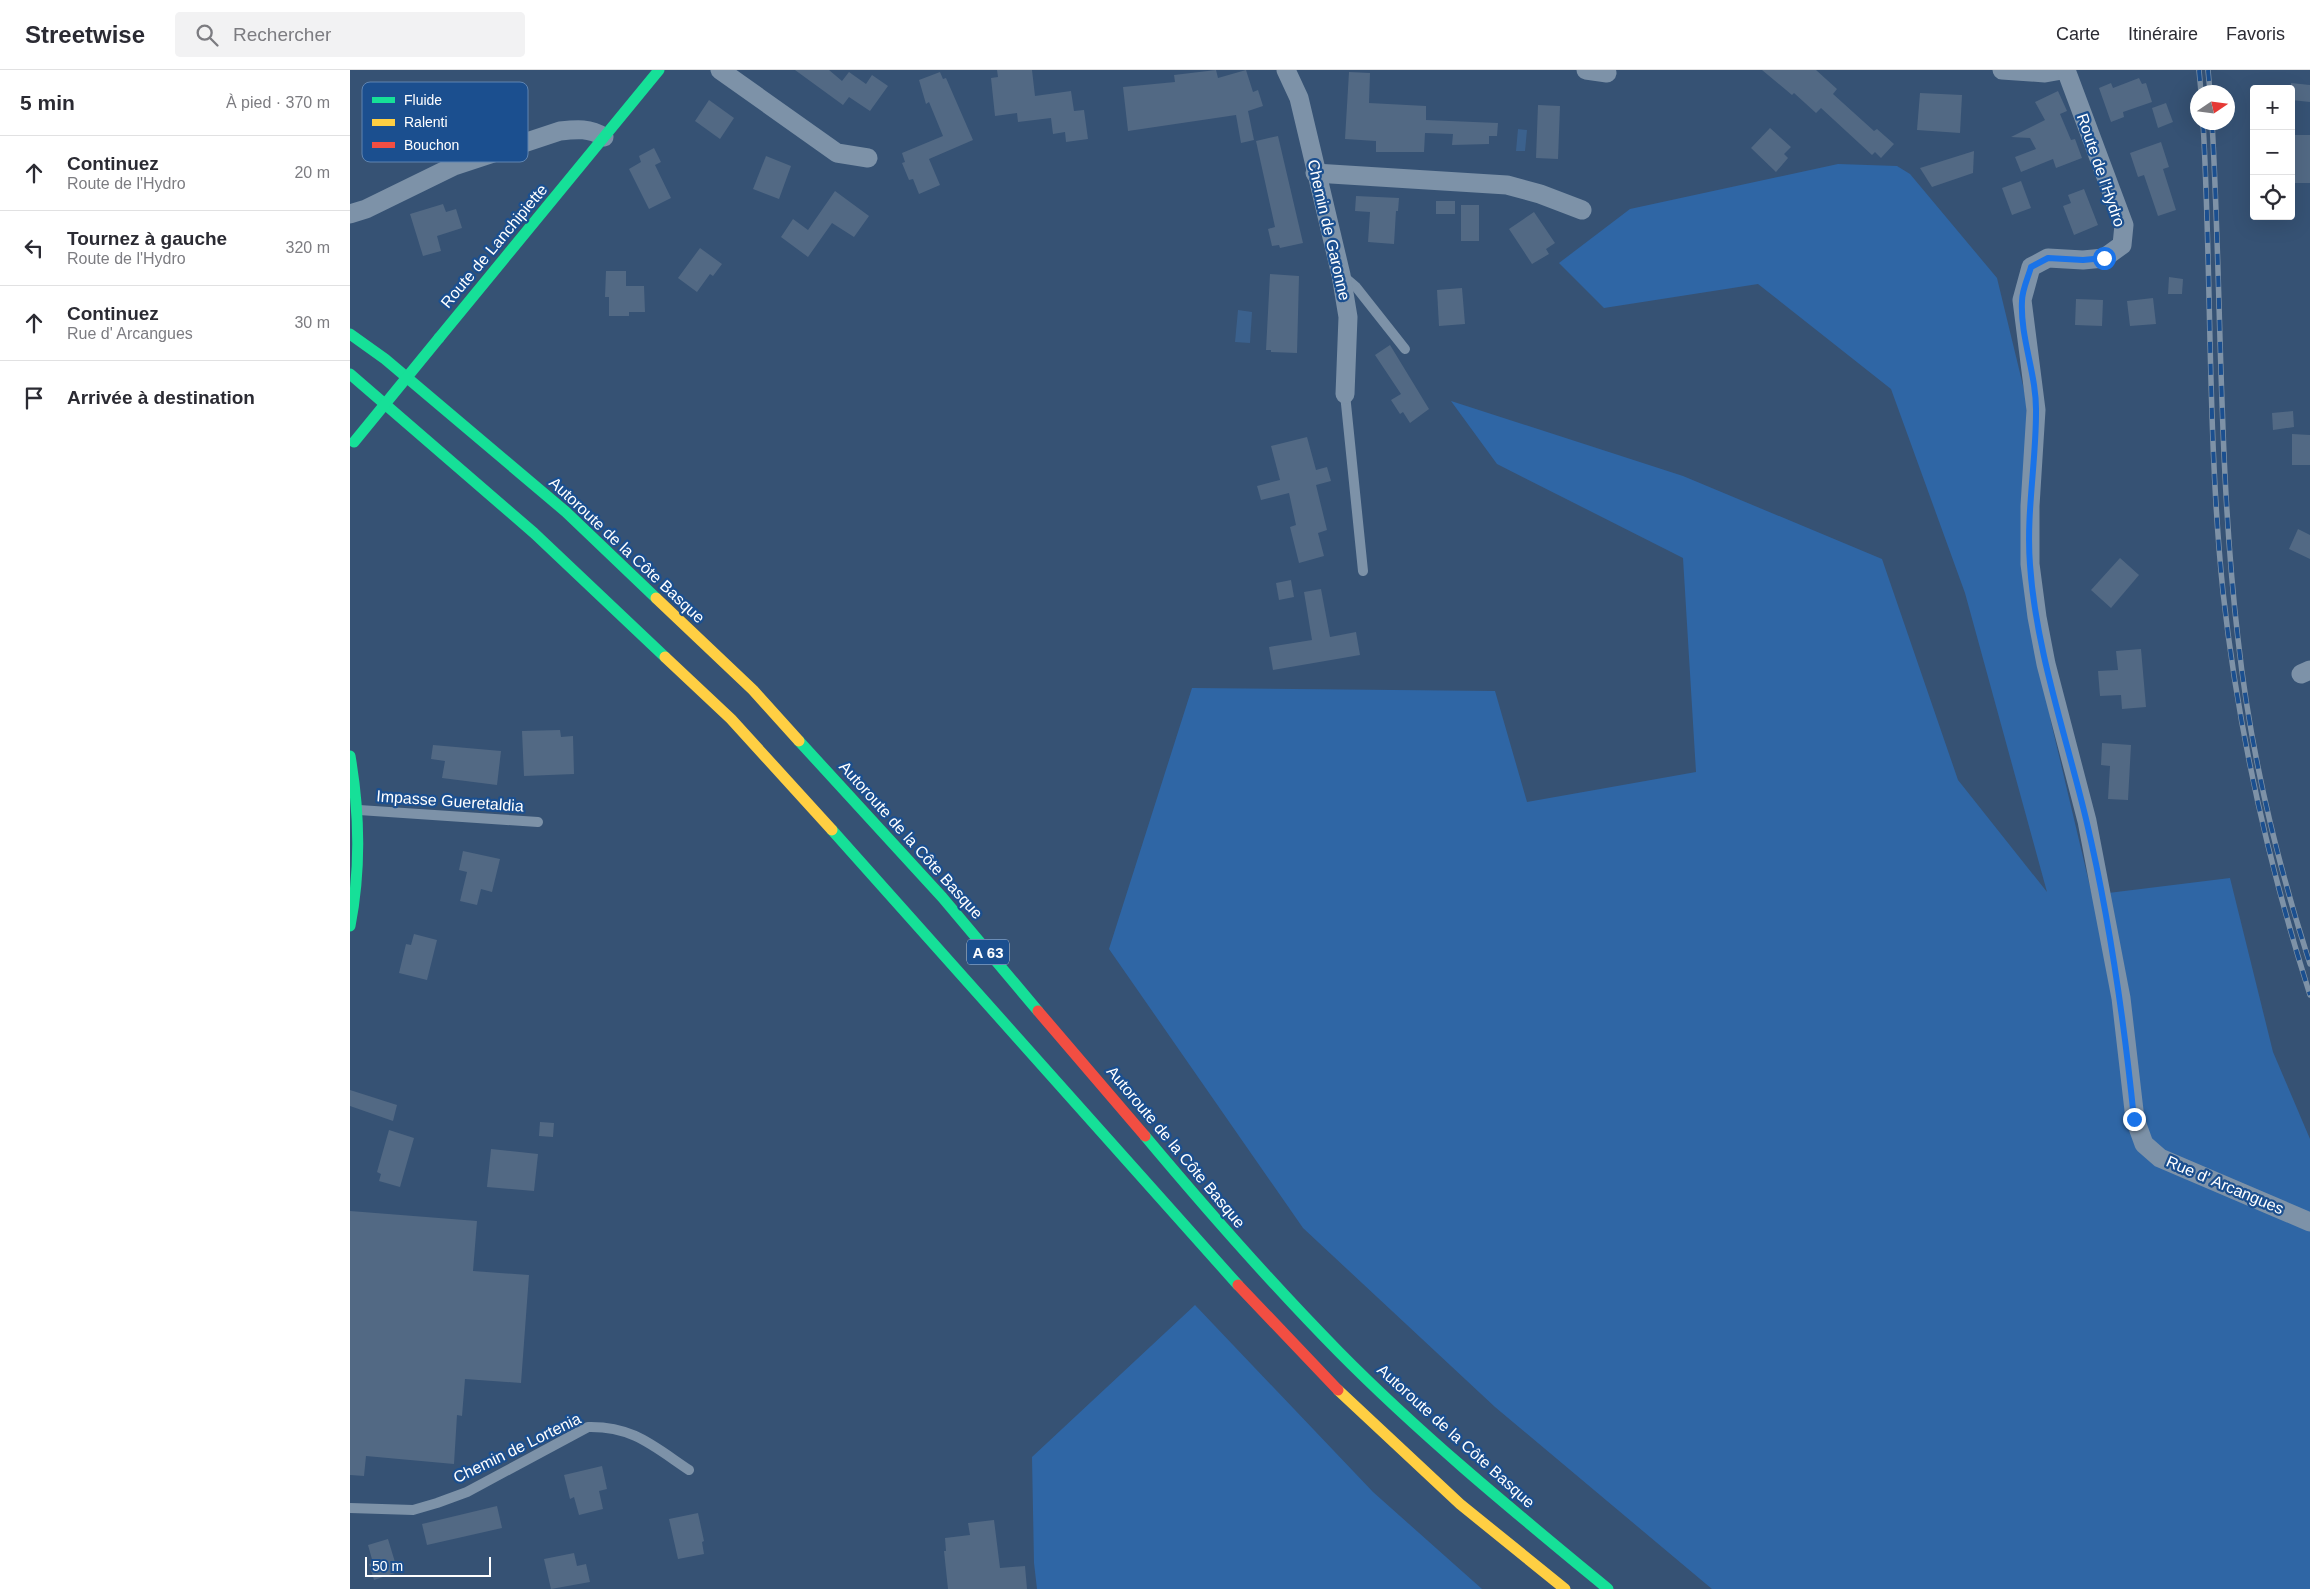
<!DOCTYPE html>
<html lang="fr">
<meta charset="utf-8">
<style>
:root{--surface:#fff;--page:#f2f2f3;--text:#2b2b33;--muted:#7c7c81;--line:#e1e1e2}
body{margin:0;font-family:Arial,sans-serif;background:var(--page);color:var(--text)}
.controls{position:absolute;right:15px;top:15px;display:grid;overflow:hidden;border-radius:5px;box-shadow:0 5px 20px #0002}
.controls button{width:45px;height:45px;display:grid;place-items:center;padding:0;border:0;border-bottom:1px solid var(--line);background:var(--surface);color:var(--text);font:25px sans-serif}
.compass{position:absolute;left:1840px;top:15px;width:45px;height:45px;border-radius:50%;background:var(--surface);box-shadow:0 5px 20px #0002;rotate:77deg}
.scale{position:absolute;left:15px;bottom:12px;width:126px;box-sizing:border-box;padding-left:5px;border:2px solid #fff;border-top:0;font-size:14px;line-height:18px;white-space:nowrap;color:#fff;-webkit-text-stroke:4px #1b4f8f;paint-order:stroke}
.stop{position:absolute;width:15px;height:15px;margin:-11px;border:4px solid #1a73e8;border-radius:50%;background:#fff}
.stop.end{background:#1a73e8;border-color:#fff;box-shadow:0 1px 5px #0008}
.list{margin:0;padding:0;list-style:none}
h2{display:flex;justify-content:space-between;align-items:center;height:65px;margin:0;padding:0 20px;font-size:21px}
h2 small{font-size:16px;font-weight:400;color:var(--muted)}
.list li{display:grid;grid-template-columns:32px 1fr auto;gap:15px;align-items:center;box-sizing:border-box;height:75px;padding:0 20px;border-top:1px solid var(--line)}
.list b{display:block;font-size:19px;white-space:nowrap}
.list p{margin:0;font-size:16px;white-space:nowrap;color:var(--muted)}
.list em{font-size:16px;font-style:normal;color:var(--muted)}
.icon{flex:none;width:28px;height:28px;fill:none;stroke:currentColor;stroke-width:2;stroke-linecap:round;stroke-linejoin:round}
.map{position:relative;flex:none;width:1960px;height:1519px;overflow:hidden}
header{display:flex;align-items:center;gap:30px;box-sizing:border-box;height:70px;padding:0 25px;background:var(--surface);border-bottom:1px solid var(--line)}
header strong{font-size:24px}
nav{display:flex;gap:28px;margin-inline-start:auto;font-size:18px}
.search{width:350px;height:45px;background:var(--page);display:flex;align-items:center;gap:12px;box-sizing:border-box;padding:0 18px;border-radius:5px;color:var(--muted);font-size:19px}
main{display:flex}
aside{flex:1;background:var(--surface)}
.map>svg:first-child{display:block}
.green{fill:#2f66a5}
.water{fill:#3b618d}
.building{fill:#526984}
.lines{fill:none;stroke-linecap:round;stroke-linejoin:round}
.lane{stroke:#7d92a8;stroke-width:10}
.street{stroke:#7d92a8;stroke-width:19}
.fast{stroke:#16e098;stroke-width:11}
.slow{stroke:#ffcf43;stroke-width:11}
.jam{stroke:#f24e42;stroke-width:11}
.rail-casing{stroke:#7e92a7;stroke-width:5.5}
.rail{stroke:#1b4f8f;stroke-width:4;stroke-dasharray:11;stroke-linecap:butt}
.fast-bridge{stroke:#16e098;stroke-width:11}
.route{stroke:#1a73e8;stroke-width:6}
.labels{text-anchor:middle;dominant-baseline:central;stroke-width:4.5;stroke-linejoin:round;paint-order:stroke}
.shield{fill:#1b4f8f;stroke:#bbcadd;stroke-width:1}
.shield-label{font-size:15px;font-weight:bold;fill:#fff}
.street-label{font-size:16px;fill:#fff;stroke:#1b4f8f}
.key{fill:#1b4f8f;stroke:#5f84b1;stroke-width:1}
.key-label{font-size:14px;fill:#fff}
</style>
<header>
<strong>Streetwise</strong>
<div class="search"><svg class="icon" aria-label="search" viewBox="0 0 24 24"><circle cx="10" cy="10" r="6"/><path d="M15 15l6 6"/></svg>Rechercher</div>
<nav><a>Carte</a><a>Itinéraire</a><a>Favoris</a></nav>
</header>
<main>
<aside>
<h2>5 min<small>À pied · 370 m</small></h2>
<ul class="list">
<li><svg class="icon" aria-label="ahead" viewBox="0 0 24 24"><path d="M12 20V5M6 11l6-6 6 6"/></svg><div><b>Continuez</b><p>Route de l'Hydro</p></div><em>20 m</em></li>
<li><svg class="icon" aria-label="left" viewBox="0 0 24 24"><path d="M17 20v-9H6M10 6l-5 5 5 5"/></svg><div><b>Tournez à gauche</b><p>Route de l'Hydro</p></div><em>320 m</em></li>
<li><svg class="icon" aria-label="ahead" viewBox="0 0 24 24"><path d="M12 20V5M6 11l6-6 6 6"/></svg><div><b>Continuez</b><p>Rue d' Arcangues</p></div><em>30 m</em></li>
<li><svg class="icon" aria-label="arrive" viewBox="0 0 24 24"><path d="M6 21V4h12l-3 4 3 4H6"/></svg><div><b>Arrivée à destination</b></div></li>
</ul>
</aside>
<div class="map">
<svg width="1960" height="1519" viewBox="0 0 1960 1519">
<rect width="100%" height="100%" fill="#365274"/>
<g class="green">
<path d="M 1488,94 L 1547,96 L 1560,104 L 1647,208 L 1677,332 L 1673,490 L 1701,652 L 1742,825 L 1880,808 L 1923,982 L 1960,1069 L 1960,1519 L 1362,1519 L 1145,1337 L 953,1158 L 759,879 L 842,618 L 1145,621 L 1177,732 L 1346,702 L 1333,488 L 1147,394 L 1101,331 L 1333,406 L 1532,489 L 1608,710 L 1697,822 L 1615,523 L 1541,319 L 1408,214 L 1254,238 L 1209,193 L 1280,139 Z"/>
<path d="M 845,1235 L 1023,1422 L 1132,1519 L 687,1519 L 684,1493 L 682,1387 Z"/>
</g>
<g class="water">
<path d="M 1168,59 L 1177,60 L 1175,81 L 1166,81 Z"/>
<path d="M 888,240 L 902,242 L 900,273 L 885,272 Z"/>
</g>
<g class="building">
<path d="M 445,0 L 479,0 L 492,11 L 499,2 L 516,14 L 522,5 L 538,16 L 520,41 L 499,27 L 493,35 Z"/>
<path d="M 647,0 L 682,0 L 685,26 L 721,21 L 724,41 L 734,40 L 738,69 L 716,72 L 715,62 L 703,64 L 701,48 L 668,52 L 667,43 L 645,46 L 641,8 L 648,7 Z"/>
<path d="M 866,0 L 868,8 L 896,0 L 903,22 L 908,20 L 913,36 L 898,41 L 904,70 L 891,73 L 886,45 L 778,61 L 773,17 L 825,12 L 824,5 Z"/>
<path d="M 1412,0 L 1466,0 L 1487,19 L 1483,24 L 1524,61 L 1527,59 L 1544,74 L 1531,88 L 1525,82 L 1522,85 L 1471,38 L 1466,43 L 1444,23 L 1442,25 Z"/>
<path d="M 590,2 L 593,9 L 596,8 L 623,70 L 579,89 L 590,115 L 569,124 L 563,109 L 559,110 L 552,93 L 555,92 L 552,83 L 593,66 L 579,32 L 576,34 L 569,10 Z"/>
<path d="M 999,2 L 1020,3 L 1019,33 L 1076,36 L 1076,50 L 1148,53 L 1147,66 L 1139,66 L 1139,74 L 1102,75 L 1103,64 L 1075,63 L 1074,82 L 1026,82 L 1026,71 L 995,69 Z"/>
<path d="M 1789,8 L 1792,14 L 1796,13 L 1802,32 L 1773,42 L 1774,47 L 1761,52 L 1749,18 L 1761,13 L 1763,18 Z"/>
<path d="M 1941,13 L 1960,15 L 1960,32 L 1941,30 Z"/>
<path d="M 1708,21 L 1717,41 L 1710,44 L 1721,70 L 1725,69 L 1732,88 L 1706,98 L 1703,89 L 1671,102 L 1665,87 L 1686,79 L 1680,68 L 1661,67 L 1695,50 L 1685,32 Z"/>
<path d="M 1570,23 L 1612,25 L 1610,63 L 1567,60 Z"/>
<path d="M 359,30 L 384,48 L 370,69 L 345,51 Z"/>
<path d="M 1816,33 L 1823,52 L 1808,58 L 1802,38 Z"/>
<path d="M 1188,35 L 1210,36 L 1208,89 L 1186,88 Z"/>
<path d="M 1420,58 L 1441,77 L 1434,84 L 1438,88 L 1426,102 L 1401,78 Z"/>
<path d="M 1943,65 L 1960,65 L 1960,113 L 1942,113 Z"/>
<path d="M 928,66 L 953,173 L 930,178 L 929,175 L 922,176 L 918,159 L 925,157 L 906,71 Z"/>
<path d="M 1811,72 L 1819,97 L 1813,99 L 1826,140 L 1808,146 L 1794,105 L 1788,107 L 1780,83 Z"/>
<path d="M 304,78 L 311,92 L 305,95 L 321,128 L 299,139 L 279,99 L 291,92 L 289,86 Z"/>
<path d="M 1624,81 L 1623,103 L 1582,117 L 1570,98 Z"/>
<path d="M 416,86 L 441,96 L 429,129 L 403,119 Z"/>
<path d="M 1671,111 L 1681,138 L 1662,145 L 1652,118 Z"/>
<path d="M 1734,119 L 1748,155 L 1724,165 L 1713,136 L 1721,133 L 1718,125 Z"/>
<path d="M 485,121 L 519,146 L 504,167 L 482,153 L 458,187 L 431,167 L 443,149 L 458,160 Z"/>
<path d="M 1006,126 L 1049,128 L 1048,141 L 1046,141 L 1044,174 L 1018,172 L 1020,142 L 1005,141 Z"/>
<rect x="1086" y="131" width="19" height="13"/>
<path d="M 93,134 L 96,142 L 106,139 L 112,158 L 87,166 L 91,181 L 73,186 L 60,144 Z"/>
<rect x="1111" y="135" width="18" height="36"/>
<path d="M 1184,142 L 1205,173 L 1196,179 L 1199,184 L 1182,194 L 1159,159 Z"/>
<path d="M 350,178 L 372,194 L 363,206 L 360,204 L 347,222 L 328,208 Z"/>
<path d="M 256,201 L 276,201 L 276,216 L 294,216 L 295,242 L 279,242 L 279,246 L 259,246 L 259,227 L 255,227 Z"/>
<path d="M 920,204 L 949,206 L 947,283 L 921,282 L 921,280 L 916,280 Z"/>
<path d="M 1819,207 L 1833,209 L 1832,224 L 1818,224 Z"/>
<path d="M 1112,218 L 1115,254 L 1089,256 L 1087,220 Z"/>
<path d="M 1803,228 L 1806,254 L 1780,256 L 1777,231 Z"/>
<path d="M 1726,229 L 1753,230 L 1752,256 L 1725,255 Z"/>
<path d="M 1040,275 L 1079,339 L 1060,353 L 1053,342 L 1050,344 L 1041,330 L 1051,324 L 1025,285 Z"/>
<path d="M 1943,341 L 1944,357 L 1923,360 L 1922,343 Z"/>
<path d="M 1942,364 L 1960,365 L 1960,395 L 1942,395 Z"/>
<path d="M 957,367 L 966,400 L 977,397 L 981,411 L 966,415 L 977,460 L 968,463 L 974,486 L 949,493 L 940,457 L 946,455 L 939,423 L 911,430 L 907,416 L 930,410 L 921,376 Z"/>
<path d="M 1948,459 L 1960,465 L 1960,489 L 1939,479 Z"/>
<path d="M 1770,488 L 1789,505 L 1761,538 L 1741,520 Z"/>
<path d="M 941,510 L 944,527 L 929,530 L 926,513 Z"/>
<path d="M 971,519 L 980,567 L 1006,562 L 1010,585 L 923,600 L 919,577 L 962,570 L 954,522 Z"/>
<path d="M 1791,579 L 1796,637 L 1772,639 L 1771,625 L 1750,626 L 1748,601 L 1768,600 L 1766,581 Z"/>
<path d="M 210,660 L 211,667 L 223,666 L 224,704 L 174,706 L 172,661 Z"/>
<path d="M 1752,673 L 1781,675 L 1778,730 L 1758,729 L 1760,696 L 1751,695 Z"/>
<path d="M 83,675 L 151,681 L 147,715 L 92,708 L 95,691 L 81,689 Z"/>
<path d="M 113,781 L 150,789 L 142,822 L 131,819 L 127,835 L 110,831 L 117,802 L 109,800 Z"/>
<path d="M 64,864 L 87,870 L 77,910 L 49,903 L 56,874 L 61,875 Z"/>
<path d="M 0,1020 L 47,1035 L 43,1051 L 0,1036 Z"/>
<path d="M 190,1052 L 204,1053 L 203,1067 L 189,1066 Z"/>
<path d="M 39,1060 L 64,1068 L 50,1117 L 29,1111 L 31,1104 L 27,1102 Z"/>
<path d="M 141,1079 L 188,1084 L 184,1121 L 137,1117 Z"/>
<path d="M 0,1141 L 127,1151 L 123,1201 L 179,1205 L 171,1313 L 115,1309 L 112,1346 L 107,1345 L 104,1394 L 16,1386 L 14,1406 L 0,1405 Z"/>
<path d="M 252,1396 L 257,1419 L 249,1421 L 253,1439 L 229,1445 L 224,1427 L 220,1429 L 214,1405 Z"/>
<path d="M 147,1436 L 152,1458 L 77,1475 L 72,1454 Z"/>
<path d="M 348,1443 L 354,1471 L 352,1472 L 354,1484 L 328,1489 L 319,1449 Z"/>
<path d="M 644,1450 L 650,1498 L 675,1496 L 677,1519 L 598,1519 L 594,1481 L 596,1481 L 595,1468 L 620,1465 L 618,1453 Z"/>
<path d="M 38,1469 L 48,1502 L 24,1510 L 19,1494 L 23,1493 L 18,1475 Z"/>
<path d="M 224,1483 L 227,1496 L 236,1494 L 240,1512 L 201,1519 L 194,1489 Z"/>
</g>
<g class="lines">
<g class="lane">
<path d="M 992,205 L 1006,217 L 1055,279"/>
<path d="M 995,324 L 1013,501"/>
<path d="M 9,740 L 188,752"/>
<path d="M 0,1438 L 63,1440 L 87,1433 L 117,1422 L 238,1357 C 283,1356 303,1376 339,1400"/>
</g>
<g class="street">
<path d="M 370,0 L 487,83 L 518,88"/>
<path d="M 936,0 L 949,28 L 991,205 L 998,247 L 995,324"/>
<path d="M 1236,0 L 1257,3"/>
<path d="M 1652,0 L 1695,3 L 1712,0"/>
<path d="M 1716,0 L 1774,155 L 1772,175 L 1754,188 L 1733,190 L 1698,188 L 1681,197 L 1672,230 L 1686,340 L 1680,436 L 1680,494 L 1687,547 L 1696,594 L 1737,751 L 1771,928 L 1785,1049 L 1794,1074 L 1810,1088 L 1960,1152"/>
<path d="M 965,103 L 1157,115 L 1190,124 L 1232,140"/>
<path d="M 0,144 L 16,139 L 104,96 L 210,61 C 227,59 240,58 254,67"/>
<path d="M 1951,604 L 1960,600"/>
</g>
<g class="fast">
<path d="M 0,264 L 35,289 L 216,442 L 306,528"/>
<path d="M 89,268 L 309,0"/>
<path d="M 0,304 L 184,463 L 315,587"/>
<path d="M 449,671 L 592,827 L 688,941"/>
<path d="M 0,686 C 10,744 11,799 0,856"/>
<path d="M 482,760 L 888,1215"/>
<path d="M 795,1066 C 857,1140 921,1213 989,1282 C 1073,1367 1166,1443 1258,1519"/>
</g>
<g class="slow">
<path d="M 306,528 L 403,620 L 449,671"/>
<path d="M 315,587 L 381,649 L 482,760"/>
<path d="M 988,1320 L 1110,1434 L 1215,1519"/>
</g>
<g class="jam">
<path d="M 688,941 L 795,1066"/>
<path d="M 888,1215 L 988,1320"/>
</g>
<defs>
<g id="rail">
<path d="M 1849,0 L 1851,22"/>
<path d="M 1858,0 L 1860,22"/>
<path d="M 1853,52 C 1862,209 1857,366 1873,522 C 1888,660 1918,793 1960,925"/>
<path d="M 1862,52 C 1872,225 1868,398 1888,569 C 1900,679 1926,789 1960,894"/>
</g>
</defs>
<use href="#rail" class="rail-casing"/>
<use href="#rail" class="rail"/>
<path class="fast-bridge" d="M 4,372 L 89,268"/>
</g>
<g class="lines">
<path class="route" d="M 1754,188 L 1733,190 L 1698,188 L 1681,197 C 1678,208 1672,220 1672,231 C 1670,268 1687,305 1686,343 C 1686,393 1676,444 1680,495 C 1686,581 1716,665 1736,749 C 1759,846 1774,950 1784,1049"/>
</g>
<g class="labels">
<rect class="shield" x="617" y="869.5" width="42" height="25" rx="4"/>
<g class="shield-label">
<text x="638" y="882">A 63</text>
</g>
<g class="street-label">
<text transform="translate(1751 100) rotate(71)">Route de l'Hydro</text>
<text transform="translate(979 160) rotate(77)">Chemin de Garonne</text>
<text transform="translate(144 176) rotate(-50)">Route de Lanchipiette</text>
<text transform="translate(277 480) rotate(43)">Autoroute de la Côte Basque</text>
<text transform="translate(100 731) rotate(4)">Impasse Gueretaldia</text>
<text transform="translate(561 770) rotate(48)">Autoroute de la Côte Basque</text>
<text transform="translate(826 1077) rotate(50)">Autoroute de la Côte Basque</text>
<text transform="translate(1875 1115) rotate(23)">Rue d' Arcangues</text>
<text transform="translate(1106 1366) rotate(42)">Autoroute de la Côte Basque</text>
<text transform="translate(167 1378) rotate(-26)">Chemin de Lortenia</text>
</g>
</g>
<rect x="12" y="12" width="166" height="80" rx="8" class="key"/>
<rect x="22" y="27" width="23" height="6" fill="#16e098"/>
<rect x="22" y="49" width="23" height="7" fill="#ffcf43"/>
<rect x="22" y="72" width="23" height="6" fill="#f24e42"/>
<g class="key-label">
<text x="54" y="35">Fluide</text>
<text x="54" y="57">Ralenti</text>
<text x="54" y="80">Bouchon</text>
</g>
</svg>
<div class="controls">
<button>+</button>
<button>−</button>
<button><svg class="icon" aria-label="locate" viewBox="0 0 24 24"><circle cx="12" cy="12" r="6"/><path d="M12 2v4M12 18v4M2 12h4M18 12h4"/></svg></button>
</div>
<svg class="compass" viewBox="-18 -18 36 36"><path d="M0-13l5 13h-10z" fill="#e53935"/><path d="M0 13l5-13h-10z" fill="#7c7c81"/></svg>
<div class="scale">50 m</div>
<div class="stop" style="left:1754px;top:188px"></div>
<div class="stop end" style="left:1784px;top:1049px"></div>
</div>
</main>
